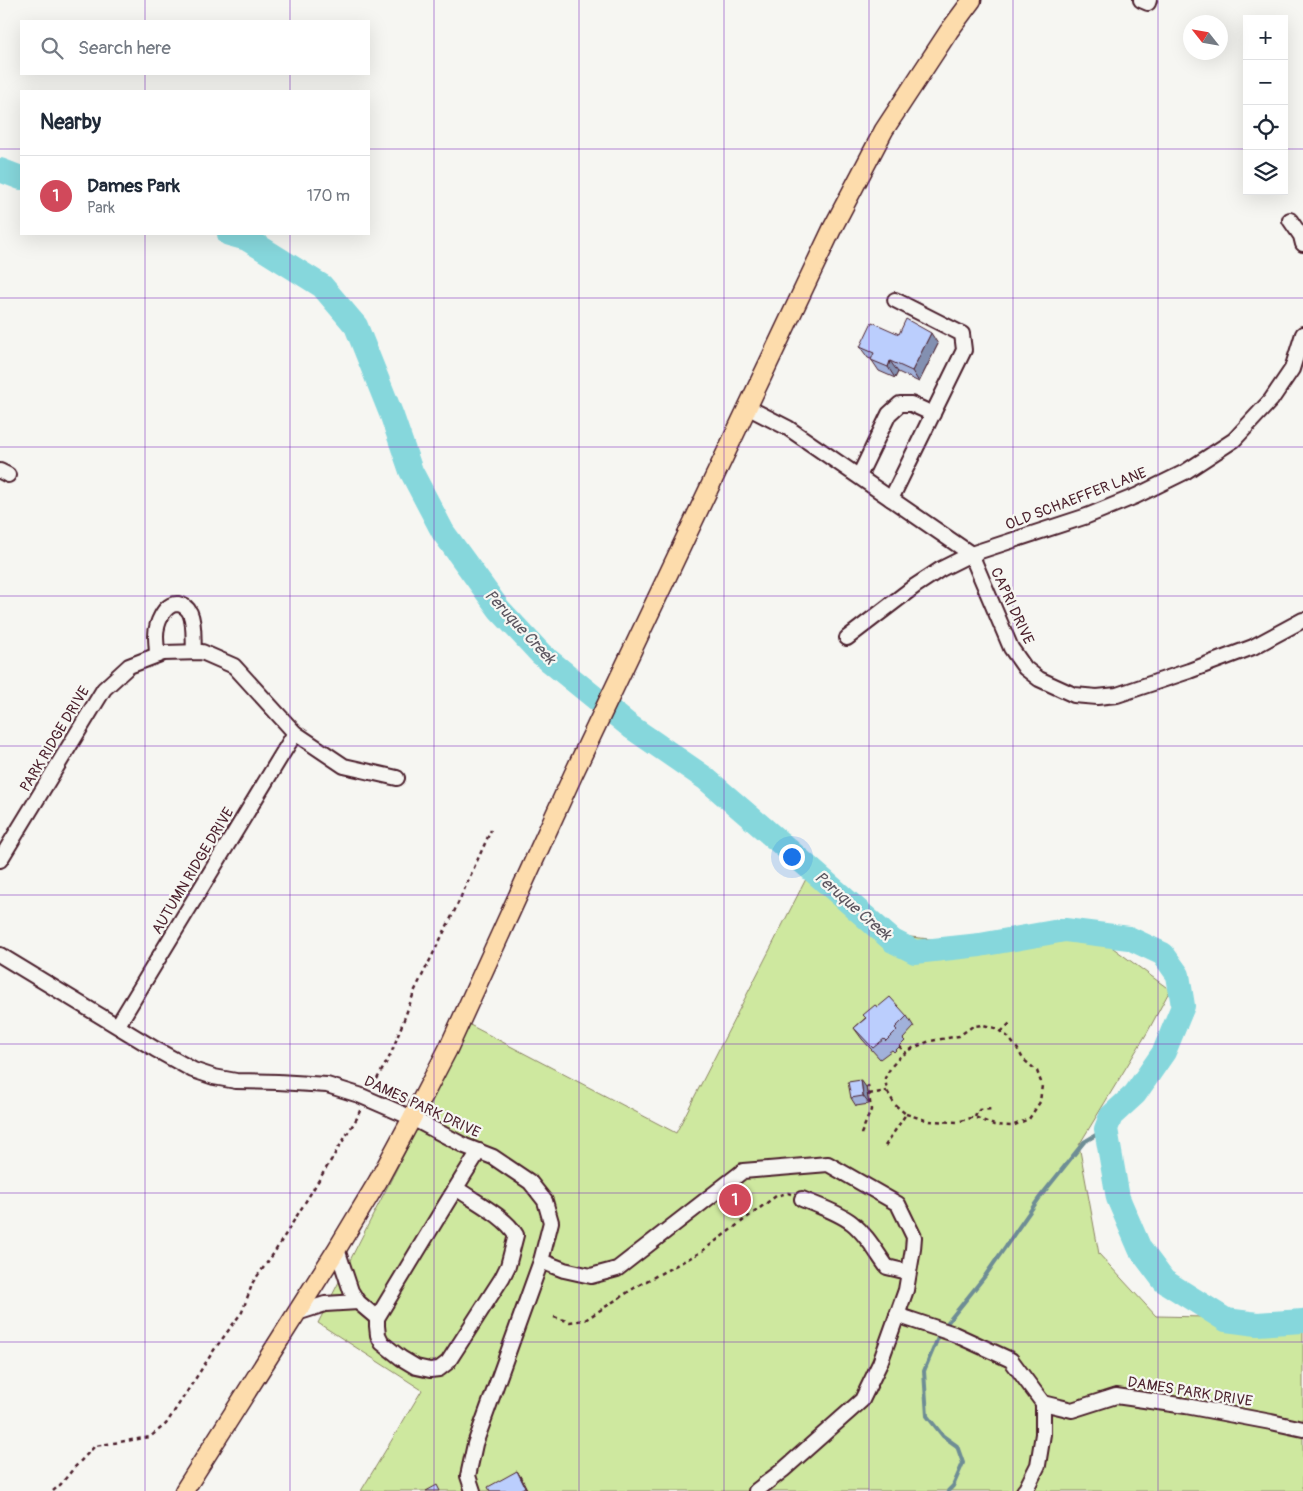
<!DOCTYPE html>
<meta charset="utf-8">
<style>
:root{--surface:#fff;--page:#f2f2f3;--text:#1f2937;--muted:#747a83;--line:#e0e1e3;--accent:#d1495b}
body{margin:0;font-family:Pangolin,sans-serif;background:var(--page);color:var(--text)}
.controls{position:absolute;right:15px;top:15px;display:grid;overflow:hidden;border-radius:0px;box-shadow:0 5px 20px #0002}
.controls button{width:45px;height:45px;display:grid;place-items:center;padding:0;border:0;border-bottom:1px solid var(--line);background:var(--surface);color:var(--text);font:25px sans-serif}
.compass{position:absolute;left:1183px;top:15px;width:45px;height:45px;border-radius:50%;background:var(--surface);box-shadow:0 5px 20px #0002;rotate:301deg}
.you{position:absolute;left:791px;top:856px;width:18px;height:18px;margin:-12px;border:4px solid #fff;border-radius:50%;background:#1a73e8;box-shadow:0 0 0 8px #1a73e833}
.badge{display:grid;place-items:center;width:32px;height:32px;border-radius:50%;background:var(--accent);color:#fff;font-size:16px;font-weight:700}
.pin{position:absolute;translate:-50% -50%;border:2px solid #fff;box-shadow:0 1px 5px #0006}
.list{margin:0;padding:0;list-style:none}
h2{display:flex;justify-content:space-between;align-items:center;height:65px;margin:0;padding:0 20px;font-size:21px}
h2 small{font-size:16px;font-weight:400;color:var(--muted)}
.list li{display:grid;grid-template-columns:32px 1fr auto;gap:15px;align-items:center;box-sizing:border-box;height:80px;padding:0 20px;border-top:1px solid var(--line)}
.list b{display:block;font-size:19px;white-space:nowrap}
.list p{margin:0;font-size:16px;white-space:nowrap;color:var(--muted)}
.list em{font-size:16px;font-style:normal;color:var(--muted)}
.icon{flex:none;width:28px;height:28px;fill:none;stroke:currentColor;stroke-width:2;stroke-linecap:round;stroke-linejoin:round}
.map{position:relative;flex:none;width:1303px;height:1491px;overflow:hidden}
.search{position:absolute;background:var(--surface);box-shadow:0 5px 20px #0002;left:20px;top:20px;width:350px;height:55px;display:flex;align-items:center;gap:12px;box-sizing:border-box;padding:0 18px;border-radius:0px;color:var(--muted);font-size:19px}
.panel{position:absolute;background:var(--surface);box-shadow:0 5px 20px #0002;left:20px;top:90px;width:350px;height:145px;border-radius:0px}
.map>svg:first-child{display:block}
.green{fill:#cee89f;stroke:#8c8465}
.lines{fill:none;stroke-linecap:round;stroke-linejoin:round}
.stream{stroke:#6e8d95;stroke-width:4}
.river{stroke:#86d7dc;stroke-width:24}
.minor-casing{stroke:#4a1f2b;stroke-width:18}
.major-casing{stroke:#4a1f2b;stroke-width:21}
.path{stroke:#4a1f2b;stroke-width:2.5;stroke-dasharray:4 4;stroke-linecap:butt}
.minor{stroke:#f6f6f2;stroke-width:14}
.major{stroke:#fddcac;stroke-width:18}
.wall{fill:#a1b1da;stroke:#4a1f2b}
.shaded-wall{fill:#8390b1;stroke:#4a1f2b}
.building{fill:#bbcefd;stroke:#4a1f2b}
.grid{fill:none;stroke:#7b2cbf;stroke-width:1;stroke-opacity:0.55}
.labels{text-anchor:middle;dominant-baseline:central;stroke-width:4.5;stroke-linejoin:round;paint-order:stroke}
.street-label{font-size:15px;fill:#4a1f2b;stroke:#f6f6f2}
.water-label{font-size:16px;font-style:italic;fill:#5c5660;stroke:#f6f6f2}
</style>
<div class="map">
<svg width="1303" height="1491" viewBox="0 0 1303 1491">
<rect width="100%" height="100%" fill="#f6f6f2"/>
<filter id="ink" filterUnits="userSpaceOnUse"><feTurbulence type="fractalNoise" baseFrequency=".02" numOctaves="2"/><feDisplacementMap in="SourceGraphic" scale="10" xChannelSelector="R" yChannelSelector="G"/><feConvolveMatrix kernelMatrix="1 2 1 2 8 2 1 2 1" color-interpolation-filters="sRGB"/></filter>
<g filter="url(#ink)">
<path class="green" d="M 808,875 L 891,935 L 998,946 L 1090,931 L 1170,990 L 1147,1033 L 1079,1145 L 1099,1254 L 1156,1316 L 1303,1319 L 1303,1491 L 361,1491 L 422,1390 L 318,1323 L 470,1025 L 676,1133 Z"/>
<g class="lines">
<g class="stream">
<path d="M 944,1327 L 985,1276 L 1040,1197 L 1084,1142 L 1106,1129"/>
<path d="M 940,1333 L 924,1371 L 927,1416 L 943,1436 L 957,1446 L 963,1463 L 953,1486 L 948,1491"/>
</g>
<g class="river">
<path d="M 0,170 L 21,178"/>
<path d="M 229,234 L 247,239 L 322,286 L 356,326 L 392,416 L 411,471 L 443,532 L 499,609 L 541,654 L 631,727 L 705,778 L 813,871 L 893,941 L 915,952 L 980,945 L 1065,930 L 1129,938 L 1163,954 L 1178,975 L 1183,1006 L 1164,1052 L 1135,1094 L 1111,1116 L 1106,1129 L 1118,1198 L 1140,1249 L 1164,1281 L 1226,1320 L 1257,1324 L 1303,1321"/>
</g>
<defs>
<g id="minor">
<path d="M 1141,0 L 1148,3 L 1149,0"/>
<path d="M 1290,220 L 1301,236 L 1303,244"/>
<path d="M 747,407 L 788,428 L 971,554 L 1011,648 L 1025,668 L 1039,679 L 1074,695 L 1097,697 L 1117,695 L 1189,671 L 1253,647 L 1303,620"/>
<path d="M 0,471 L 8,475"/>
<path d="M 859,476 L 889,414 L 900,404 L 911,404 L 933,414"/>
<path d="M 891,499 L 964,350 L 962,334 L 895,300"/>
<path d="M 847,638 L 915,586 L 941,569 L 971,554 L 1087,516 L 1136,496 L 1185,472 L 1234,440 L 1271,400 L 1292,369 L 1303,334"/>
<path d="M 157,655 C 157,649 156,642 156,636 C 156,624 164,603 178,604 C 184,605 188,609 190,613 C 195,624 193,640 194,652"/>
<path d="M 0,860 L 104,689 L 129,666 L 163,653 L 202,652 L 234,666 L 295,733 L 344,766 L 397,778"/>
<path d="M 0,955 L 155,1049 L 193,1070 L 214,1077 L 236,1081 L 278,1082 L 327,1085 L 359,1095 L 412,1118 L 465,1146 L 493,1157 L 530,1182 L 545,1201 L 551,1222 L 541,1261 L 475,1444 L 468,1476 L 473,1491"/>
<path d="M 118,1025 L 295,733"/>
<path d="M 456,1188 C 474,1201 505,1216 516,1235 L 508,1266 L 502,1278 L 448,1362 L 439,1369 L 430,1370 L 416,1367 L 401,1358 L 382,1343 L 378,1335 L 377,1326 L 377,1318 C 411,1262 444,1206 479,1151"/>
<path d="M 802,1199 C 818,1206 838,1212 852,1223 C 867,1235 876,1252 887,1267 L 908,1272"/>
<path d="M 337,1249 L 351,1291 L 358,1302 L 377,1318"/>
<path d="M 541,1261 L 564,1270 L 591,1276 L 617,1269 L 743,1171 L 828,1164 L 898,1204 L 914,1237 L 913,1249 L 906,1290 L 880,1363 L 862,1400 L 783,1470 L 756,1491"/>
<path d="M 297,1313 L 325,1304 L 358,1302"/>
<path d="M 897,1315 L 954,1334 L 1011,1360 L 1043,1403 L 1043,1434 L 1038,1465 L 1026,1489 L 1024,1491"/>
<path d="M 1043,1403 L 1072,1410 L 1116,1396 L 1186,1406 L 1271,1422 L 1303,1429"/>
</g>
<path id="major" d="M 184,1491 L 337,1249 L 378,1181 L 412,1118 L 448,1049 L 573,775 L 832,229 L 884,130 L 949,31 L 972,0"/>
</defs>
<use href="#minor" class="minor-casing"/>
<use href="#major" class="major-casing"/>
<g class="path">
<path d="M 1001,1032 L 1010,1023"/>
<path d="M 899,1046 L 906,1053"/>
<path d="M 373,1086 L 391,1054 L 415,990 L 454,912 L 491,830"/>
<path d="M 869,1094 L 887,1091"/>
<path d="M 975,1117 L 978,1110 L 993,1109"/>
<path d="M 861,1134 L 871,1110 L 868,1085"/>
<path d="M 885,1146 L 906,1114 L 895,1105 L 887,1091 L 885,1078 L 891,1067 L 900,1057 L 913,1048 L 930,1041 L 959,1036 L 973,1026 L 983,1025 L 995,1028 L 1007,1036 L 1017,1048 L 1023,1059 L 1037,1071 L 1042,1085 L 1040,1102 L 1029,1119 L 1012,1126 L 994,1125 L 975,1117 L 957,1122 L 929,1121 L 906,1114"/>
<path d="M 554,1317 L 570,1322 L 585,1320 L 639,1285 L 701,1252 L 776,1196 L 788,1193 L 791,1194"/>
<path d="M 53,1491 L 61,1484 L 74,1468 L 95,1446 L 150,1437 L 166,1424 L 214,1350 L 242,1312 L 253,1282 L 274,1253 L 357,1118 L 361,1108"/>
</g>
<use href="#minor" class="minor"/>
<use href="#major" class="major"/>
</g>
<g class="wall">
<path d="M 899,334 L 938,344 L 919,382 L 898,372 L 895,378 L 879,371 L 871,359 L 868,358 L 860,347 Z"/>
<path d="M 878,1007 L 907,1016 L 914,1027 L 903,1039 L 905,1041 L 894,1052 L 892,1050 L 880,1059 L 862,1039 L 854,1028 Z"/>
<path d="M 866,1087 L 869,1104 L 856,1106 L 851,1098 Z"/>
<path d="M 517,1471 L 528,1491 L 490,1491 Z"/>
</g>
<g class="shaded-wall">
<path d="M 931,333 L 938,344 L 919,382 L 912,371 Z"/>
<path d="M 890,361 L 898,372 L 895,378 L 888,367 Z"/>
<path d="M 861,1080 L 866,1087 L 869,1104 L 863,1096 Z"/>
<path d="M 517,1471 L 522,1479 L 528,1491 L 525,1487 Z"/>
</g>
<g class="building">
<path d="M 906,319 L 931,333 L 912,371 L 890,361 L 888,367 L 871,360 L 874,353 L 860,347 L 872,322 L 899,334 Z"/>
<path d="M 890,997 L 907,1016 L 895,1028 L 897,1030 L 886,1041 L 884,1039 L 873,1048 L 854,1028 L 866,1018 L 863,1015 L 875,1005 L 878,1007 Z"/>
<path d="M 861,1080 L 863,1096 L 851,1098 L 848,1082 Z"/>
<path d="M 517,1471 L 525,1487 L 518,1491 L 490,1491 L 488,1487 Z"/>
<path d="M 437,1485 L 440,1491 L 426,1491 Z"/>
</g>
</g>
<path class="grid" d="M 145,0 L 145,21M 290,0 L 290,21M 434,0 L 434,1491M 579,0 L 579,1491M 724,0 L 724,1491M 869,0 L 869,1491M 1013,0 L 1013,1491M 1158,0 L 1158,1491M 145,74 L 145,91M 290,74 L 290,91M 0,149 L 21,149M 369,149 L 1247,149M 1284,149 L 1303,149M 145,234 L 145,1491M 290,234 L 290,1491M 0,298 L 1303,298M 0,447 L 1303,447M 0,596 L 1303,596M 0,746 L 1303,746M 0,895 L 1303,895M 0,1044 L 1303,1044M 0,1193 L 1303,1193M 0,1342 L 1303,1342"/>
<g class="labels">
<g class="street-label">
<text transform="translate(1076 499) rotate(-21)">OLD SCHAEFFER LANE</text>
<text transform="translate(1012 606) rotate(65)">CAPRI DRIVE</text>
<text transform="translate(55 739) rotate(-59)">PARK RIDGE DRIVE</text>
<text transform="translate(193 871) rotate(-59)">AUTUMN RIDGE DRIVE</text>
<text transform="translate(422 1107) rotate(25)">DAMES PARK DRIVE</text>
<text transform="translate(1190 1392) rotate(9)">DAMES PARK DRIVE</text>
</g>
<g class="water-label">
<text transform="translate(520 627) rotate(47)">Peruque Creek</text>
<text transform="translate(853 906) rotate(41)">Peruque Creek</text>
</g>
</g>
</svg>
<div class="controls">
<button>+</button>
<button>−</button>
<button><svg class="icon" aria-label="locate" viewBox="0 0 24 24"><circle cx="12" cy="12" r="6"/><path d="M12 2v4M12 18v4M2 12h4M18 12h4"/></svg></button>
<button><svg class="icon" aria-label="layers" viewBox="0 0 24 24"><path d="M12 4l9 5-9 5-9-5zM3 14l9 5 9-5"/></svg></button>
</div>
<svg class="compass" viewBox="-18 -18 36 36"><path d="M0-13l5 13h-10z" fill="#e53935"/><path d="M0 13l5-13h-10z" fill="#747a83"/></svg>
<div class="you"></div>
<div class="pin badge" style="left:735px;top:1200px">1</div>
<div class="search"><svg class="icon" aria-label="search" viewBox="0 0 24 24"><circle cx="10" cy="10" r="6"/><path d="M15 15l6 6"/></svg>Search here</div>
<section class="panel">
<h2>Nearby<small></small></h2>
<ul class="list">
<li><span class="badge">1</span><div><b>Dames Park</b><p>Park</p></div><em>170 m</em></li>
</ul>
</section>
</div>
